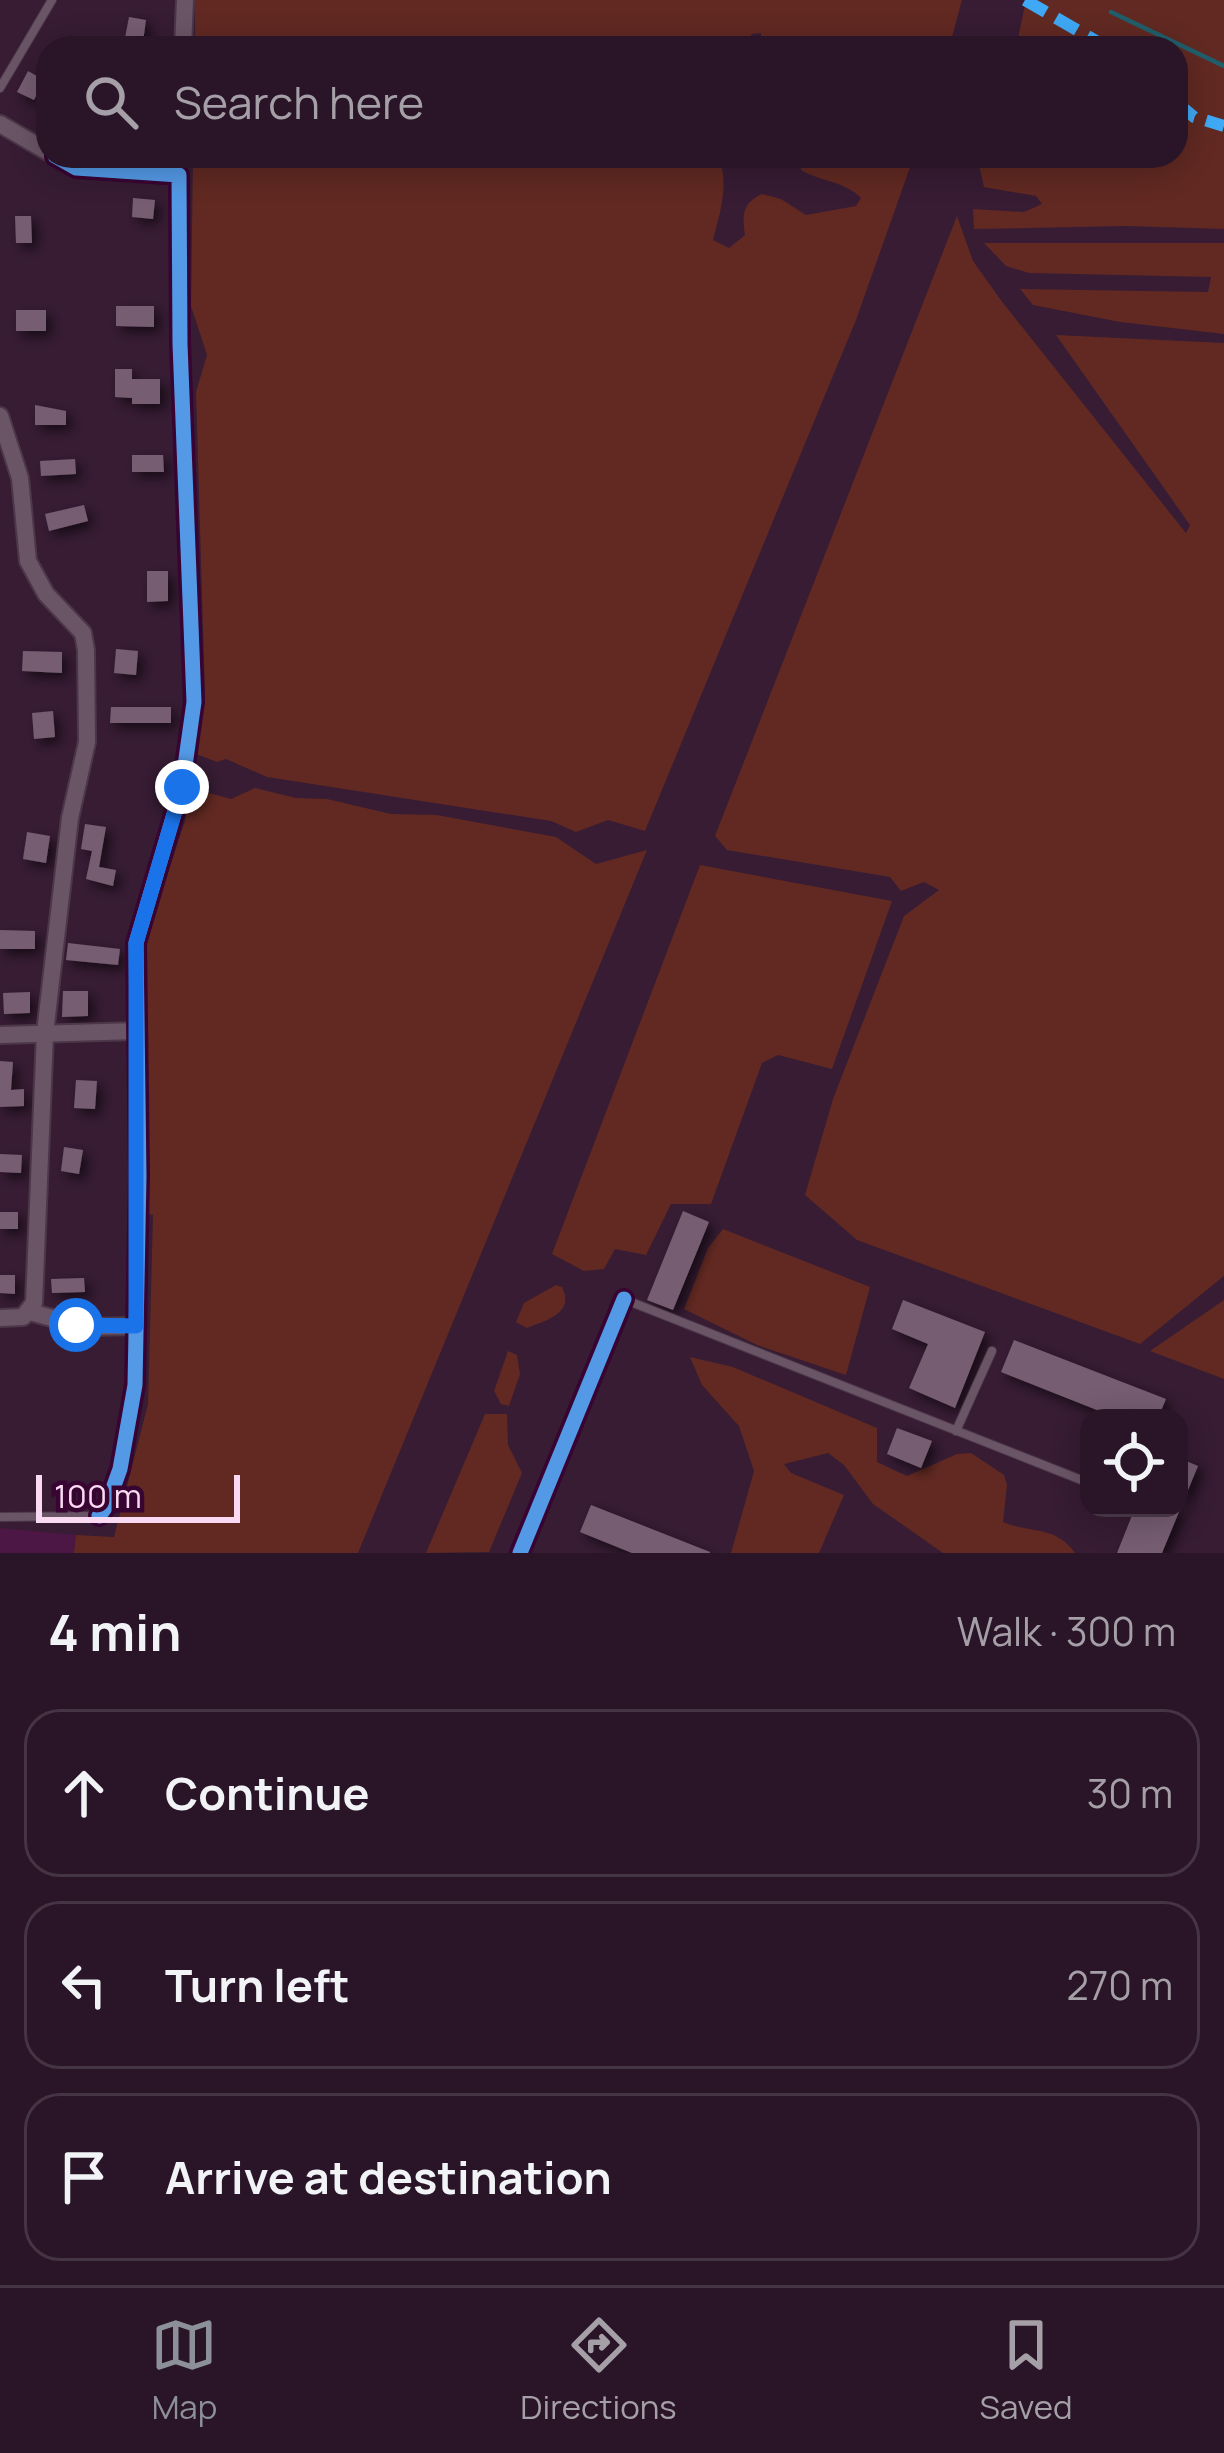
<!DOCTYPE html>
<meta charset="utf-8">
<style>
:root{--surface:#291527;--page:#311e2f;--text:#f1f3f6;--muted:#a59fa7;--line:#453444;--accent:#8c9099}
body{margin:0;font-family:Manrope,sans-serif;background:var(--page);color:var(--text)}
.controls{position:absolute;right:36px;bottom:36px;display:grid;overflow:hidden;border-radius:24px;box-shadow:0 6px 30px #0003}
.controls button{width:108px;height:108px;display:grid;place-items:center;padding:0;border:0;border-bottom:3px solid var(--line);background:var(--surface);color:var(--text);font:60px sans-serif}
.scale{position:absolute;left:36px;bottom:30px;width:204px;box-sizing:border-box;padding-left:12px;border:6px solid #fad9f3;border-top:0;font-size:33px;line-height:42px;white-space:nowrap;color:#fad9f3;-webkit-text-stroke:9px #380432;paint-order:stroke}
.stop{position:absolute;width:36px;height:36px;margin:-27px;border:9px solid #1a73e8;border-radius:50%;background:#fff}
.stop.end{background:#1a73e8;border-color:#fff;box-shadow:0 3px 12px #0008}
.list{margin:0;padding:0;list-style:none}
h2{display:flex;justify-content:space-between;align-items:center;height:156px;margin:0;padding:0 48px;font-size:51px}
h2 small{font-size:39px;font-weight:400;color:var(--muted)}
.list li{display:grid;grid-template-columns:78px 1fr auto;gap:36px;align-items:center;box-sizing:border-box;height:168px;margin:0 24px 24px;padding:0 24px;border:3px solid var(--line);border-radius:36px}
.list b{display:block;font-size:45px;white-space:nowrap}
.list em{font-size:39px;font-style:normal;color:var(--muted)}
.icon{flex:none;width:66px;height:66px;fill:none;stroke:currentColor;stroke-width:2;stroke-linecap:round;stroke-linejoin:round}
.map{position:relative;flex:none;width:1224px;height:1553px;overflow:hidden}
.search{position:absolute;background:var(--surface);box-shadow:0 6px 30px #0003;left:36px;right:36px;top:36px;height:132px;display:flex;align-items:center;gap:30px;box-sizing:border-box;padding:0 42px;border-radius:36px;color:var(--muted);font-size:45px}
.sheet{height:732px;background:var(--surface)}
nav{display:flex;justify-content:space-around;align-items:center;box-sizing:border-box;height:168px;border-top:3px solid var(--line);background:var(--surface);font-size:33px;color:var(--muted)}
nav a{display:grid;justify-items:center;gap:6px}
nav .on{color:var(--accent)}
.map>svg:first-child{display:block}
.built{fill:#4d1745}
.green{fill:#612922}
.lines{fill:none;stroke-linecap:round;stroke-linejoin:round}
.stream{stroke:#215e6c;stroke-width:4.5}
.building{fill:#765d72;filter:url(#shadow)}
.service-casing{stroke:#4c3749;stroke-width:10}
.minor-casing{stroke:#4c3749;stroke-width:20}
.service{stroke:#6a5567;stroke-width:8}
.minor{stroke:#6a5567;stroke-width:16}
.quiet{stroke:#3fa9f5;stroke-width:12;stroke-dasharray:24 12;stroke-linecap:butt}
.cycleway-casing{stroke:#380432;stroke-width:22}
.cycleway{stroke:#5399e6;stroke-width:15}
.route{stroke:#1a73e8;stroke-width:15}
</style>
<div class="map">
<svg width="1224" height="1553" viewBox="0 0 1224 1553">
<defs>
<filter id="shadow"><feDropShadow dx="5.5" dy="5.5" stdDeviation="6" flood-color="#0009"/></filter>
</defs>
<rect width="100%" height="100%" fill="#371c34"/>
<path class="built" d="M 0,1528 L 76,1535 L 74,1553 L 0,1553 Z"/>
<g class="green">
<path d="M 195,0 L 962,0 L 949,48 L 761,48 L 761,33 L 752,34 L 742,48 L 195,48 Z"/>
<path d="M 1026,0 L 1224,0 L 1224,229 L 1126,226 L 974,229 L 973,209 L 1024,212 L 1042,204 L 1036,196 L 984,187 L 979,165 L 1000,164 L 1021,156 L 1176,156 L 1176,48 L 1016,48 Z"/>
<path d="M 193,156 L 718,156 C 730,183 720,213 713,240 L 729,248 L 745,235 C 742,215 742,203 762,194 L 781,199 L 806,215 L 856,206 L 861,198 C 847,182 819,181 801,170 L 802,156 L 914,156 L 856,320 L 645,831 L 608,820 L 576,832 L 551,821 L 267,777 L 226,759 L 217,762 L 196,754 L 205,696 L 196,392 L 207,355 L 191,306 Z"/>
<path d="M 957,216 L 973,261 L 1003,303 L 1186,533 L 1190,525 L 1056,335 L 1224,343 L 1224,1276 L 1140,1344 L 857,1240 L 805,1195 L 833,1099 L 904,916 L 939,890 L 924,882 L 901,891 L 890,877 L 727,850 L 715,836 Z"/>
<path d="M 984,243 L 1224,243 L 1224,334 L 1120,322 L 1033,305 L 1020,289 L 1208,292 L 1211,277 L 1029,273 L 1006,266 Z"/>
<path d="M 190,788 L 231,799 L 255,788 L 296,798 L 327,799 L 391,814 L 437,815 L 556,837 L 596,864 L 647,850 L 358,1553 L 74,1553 L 76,1535 L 114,1537 L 148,1404 L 153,1215 L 142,1213 L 143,948 L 185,821 Z"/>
<path d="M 700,865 L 892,901 L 832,1069 L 778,1055 L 762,1063 L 711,1204 L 671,1204 L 646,1255 L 615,1249 L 604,1269 L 584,1271 L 552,1254 Z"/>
<path d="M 723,1229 L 870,1287 L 846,1375 L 757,1345 L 684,1309 L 708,1248 Z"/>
<path d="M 556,1285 L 562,1287 C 575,1313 547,1320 527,1328 L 516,1322 L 524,1303 Z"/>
<path d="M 1224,1300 L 1224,1379 L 1150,1351 Z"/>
<path d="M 508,1351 L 517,1355 L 520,1374 L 509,1406 L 501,1404 L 494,1391 Z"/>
<path d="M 690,1357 L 733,1367 L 877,1428 L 877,1462 L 907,1476 L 957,1454 L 971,1453 L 1004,1475 L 1007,1485 L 1003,1522 C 1031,1534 1055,1525 1075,1553 L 943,1553 L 873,1504 L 844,1465 L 828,1453 L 784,1464 L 791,1473 L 844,1495 L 819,1553 L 731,1553 L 754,1471 L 739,1426 L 702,1385 Z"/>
<path d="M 485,1414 L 507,1414 L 508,1445 L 522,1473 L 489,1552 L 426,1553 Z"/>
</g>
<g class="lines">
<path class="stream" d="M 1111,12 L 1224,66"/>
</g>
<g class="building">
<path d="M 129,17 L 146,20 L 143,42 L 125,38 Z"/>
<path d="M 28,71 L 44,80 L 34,100 L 17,92 Z"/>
<path d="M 133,198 L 155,200 L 153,219 L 132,217 Z"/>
<path d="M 15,216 L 31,216 L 32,243 L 16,243 Z"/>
<path d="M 116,306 L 154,306 L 154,327 L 116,326 Z"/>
<rect x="16" y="310" width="30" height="21"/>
<path d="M 115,369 L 132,369 L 132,379 L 160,379 L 160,404 L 132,404 L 132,398 L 115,397 Z"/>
<path d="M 35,405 L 66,411 L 66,425 L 35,425 Z"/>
<path d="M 132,455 L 163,455 L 164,472 L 132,472 Z"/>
<path d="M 75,459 L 76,474 L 41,476 L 40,461 Z"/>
<path d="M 84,505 L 88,521 L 49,531 L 45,514 Z"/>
<path d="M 147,571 L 168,571 L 168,601 L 147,602 Z"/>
<path d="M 116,649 L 138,651 L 136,675 L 114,673 Z"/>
<path d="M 23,651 L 62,652 L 62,673 L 22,671 Z"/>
<path d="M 111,707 L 171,707 L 171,723 L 110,723 Z"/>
<path d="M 53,711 L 55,737 L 34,739 L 32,713 Z"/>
<path d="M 85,824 L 106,827 L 99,867 L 116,870 L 113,886 L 86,879 L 92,851 L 81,849 Z"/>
<path d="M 27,832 L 50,836 L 46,863 L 23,859 Z"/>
<path d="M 0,930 L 35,931 L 35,949 L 0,949 Z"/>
<path d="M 68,943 L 120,949 L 118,965 L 66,960 Z"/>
<path d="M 63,991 L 88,991 L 88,1016 L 62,1017 Z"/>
<path d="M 30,992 L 30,1013 L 4,1014 L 3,993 Z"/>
<path d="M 0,1061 L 13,1062 L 11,1090 L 24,1089 L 24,1106 L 0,1107 Z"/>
<path d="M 76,1080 L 97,1081 L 95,1109 L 74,1108 Z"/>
<path d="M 64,1147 L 83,1150 L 79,1174 L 61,1171 Z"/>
<path d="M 0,1154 L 22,1155 L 21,1173 L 0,1172 Z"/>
<path d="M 683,1211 L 709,1222 L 673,1310 L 647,1300 Z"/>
<rect x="0" y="1212" width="18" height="17"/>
<path d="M 0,1275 L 15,1275 L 15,1294 L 0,1293 Z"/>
<path d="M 84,1278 L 85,1292 L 52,1293 L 51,1279 Z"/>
<path d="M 903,1300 L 985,1332 L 955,1408 L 909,1388 L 928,1344 L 892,1329 Z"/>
<path d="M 1014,1340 L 1166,1399 L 1158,1418 L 1117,1418 L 1001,1372 Z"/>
<path d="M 897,1428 L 932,1441 L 921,1468 L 887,1454 Z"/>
<path d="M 1179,1458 L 1198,1466 L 1162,1553 L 1117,1553 L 1135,1508 L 1179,1508 Z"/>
<path d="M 591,1505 L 710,1552 L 710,1553 L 632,1553 L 580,1532 Z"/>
</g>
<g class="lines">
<defs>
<g id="service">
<path d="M 0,88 L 52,0"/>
<path d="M 626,1300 L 1089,1483"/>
<path d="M 956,1431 L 992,1351"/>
<path d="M 0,1517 L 98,1516"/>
</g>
<g id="minor">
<path d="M 183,48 L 185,0"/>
<path d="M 0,124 L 48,152"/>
<path d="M 55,156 L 76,168 L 179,175 L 180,344 L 194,702 L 182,787 L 136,943 L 139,1176 L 135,1385 L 120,1469 L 107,1505 L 99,1516"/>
<path d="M 0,416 L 20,478 L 28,561 L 46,594 L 83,633 L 86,650 L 87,742 L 70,818 L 45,1033 L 34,1303 L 23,1317 L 0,1318"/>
<path d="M 0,1035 L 137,1031"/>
<path d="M 30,1312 L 85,1327 L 136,1326"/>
<path d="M 520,1553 L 624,1299"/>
</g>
</defs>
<use href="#service" class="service-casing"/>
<use href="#minor" class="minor-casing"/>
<use href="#service" class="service"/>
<use href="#minor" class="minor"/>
<g class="quiet">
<path d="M 1025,0 L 1108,48"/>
<path d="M 1176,102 L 1194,117 L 1224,126"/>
</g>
<defs>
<g id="cycleway">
<path d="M 55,156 L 76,168 L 179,175 L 180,344 L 194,702 L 182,787 L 136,943 L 139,1176 L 135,1385 L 120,1469 L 107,1505 L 99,1516"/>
<path d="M 520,1553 L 624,1299"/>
</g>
</defs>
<use href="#cycleway" class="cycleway-casing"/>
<use href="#cycleway" class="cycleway"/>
</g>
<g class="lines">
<path class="route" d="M 76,1325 L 136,1326 L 136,943 L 182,787"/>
</g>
</svg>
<div class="controls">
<button><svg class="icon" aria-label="locate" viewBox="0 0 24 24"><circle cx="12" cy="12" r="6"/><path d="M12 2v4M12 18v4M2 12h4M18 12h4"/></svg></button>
</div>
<div class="scale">100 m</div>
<div class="stop" style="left:76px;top:1325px"></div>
<div class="stop end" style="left:182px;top:787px"></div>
<div class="search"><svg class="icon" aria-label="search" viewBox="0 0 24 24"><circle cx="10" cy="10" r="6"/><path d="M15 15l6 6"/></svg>Search here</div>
</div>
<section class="sheet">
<h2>4 min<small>Walk · 300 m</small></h2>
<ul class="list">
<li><svg class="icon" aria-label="ahead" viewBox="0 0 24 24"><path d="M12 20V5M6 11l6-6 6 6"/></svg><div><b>Continue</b></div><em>30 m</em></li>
<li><svg class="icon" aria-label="left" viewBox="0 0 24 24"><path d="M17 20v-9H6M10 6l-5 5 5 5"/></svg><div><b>Turn left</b></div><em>270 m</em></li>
<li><svg class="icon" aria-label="arrive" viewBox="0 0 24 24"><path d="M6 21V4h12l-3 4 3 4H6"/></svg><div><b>Arrive at destination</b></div></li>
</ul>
</section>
<nav>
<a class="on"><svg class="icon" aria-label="map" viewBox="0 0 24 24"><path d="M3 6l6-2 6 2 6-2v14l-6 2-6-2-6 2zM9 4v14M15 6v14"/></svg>Map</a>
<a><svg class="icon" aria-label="directions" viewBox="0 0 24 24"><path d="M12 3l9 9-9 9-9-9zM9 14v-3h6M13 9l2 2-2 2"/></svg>Directions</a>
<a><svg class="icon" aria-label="saved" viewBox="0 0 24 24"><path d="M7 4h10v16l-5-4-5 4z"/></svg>Saved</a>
</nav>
